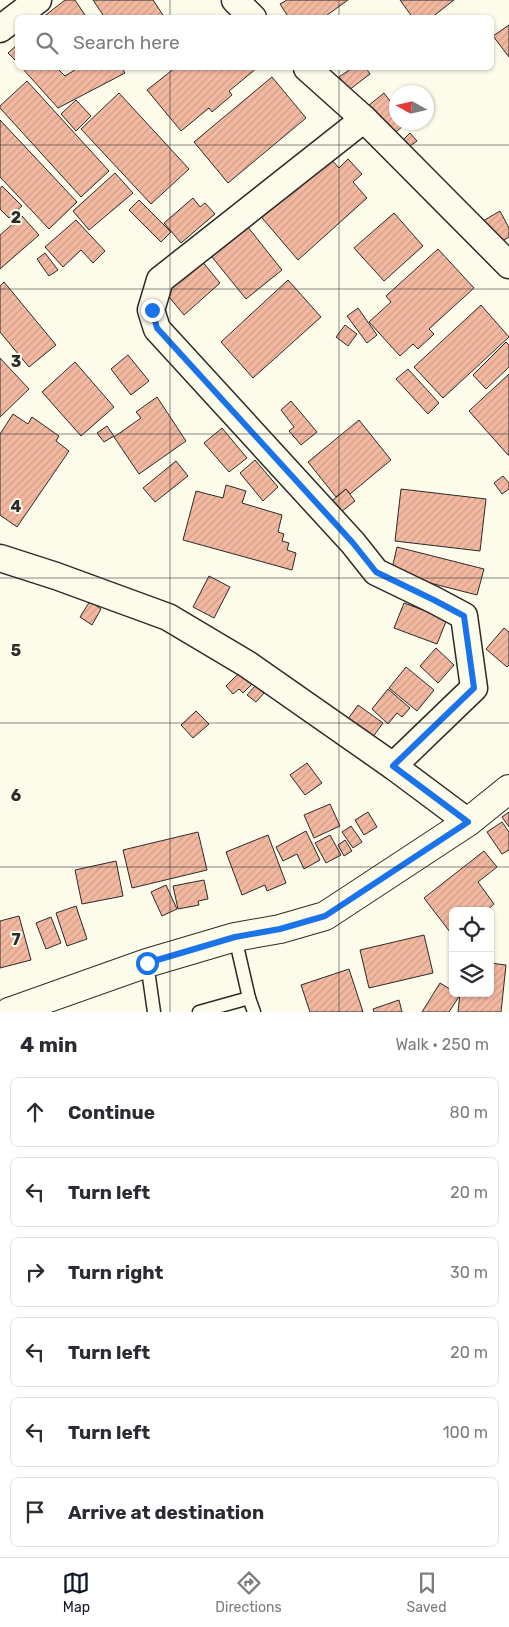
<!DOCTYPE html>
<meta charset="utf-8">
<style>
:root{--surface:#fff;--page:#f7f7f7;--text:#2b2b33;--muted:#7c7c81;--line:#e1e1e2;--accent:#111827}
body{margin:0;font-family:Rubik,sans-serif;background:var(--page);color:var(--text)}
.controls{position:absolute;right:15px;bottom:15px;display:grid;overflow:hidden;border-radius:8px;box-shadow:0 1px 4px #0004}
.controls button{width:45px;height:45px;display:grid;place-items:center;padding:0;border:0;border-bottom:1px solid var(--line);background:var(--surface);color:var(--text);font:25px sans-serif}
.compass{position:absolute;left:389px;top:85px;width:45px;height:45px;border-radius:50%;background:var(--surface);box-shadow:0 1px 4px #0004;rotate:278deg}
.stop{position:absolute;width:15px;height:15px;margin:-11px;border:4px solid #1a73e8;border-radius:50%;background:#fff}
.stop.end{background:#1a73e8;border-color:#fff;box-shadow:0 1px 5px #0008}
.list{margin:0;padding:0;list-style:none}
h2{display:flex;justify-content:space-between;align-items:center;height:65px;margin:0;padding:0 20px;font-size:21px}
h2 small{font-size:16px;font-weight:400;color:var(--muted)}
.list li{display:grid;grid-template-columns:32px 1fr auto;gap:15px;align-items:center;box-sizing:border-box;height:70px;margin:0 10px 10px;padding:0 10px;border:1px solid var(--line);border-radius:8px}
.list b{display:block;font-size:19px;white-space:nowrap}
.list em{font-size:16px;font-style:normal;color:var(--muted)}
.icon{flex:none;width:28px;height:28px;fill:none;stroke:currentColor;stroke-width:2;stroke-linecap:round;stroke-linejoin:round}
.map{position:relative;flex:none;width:509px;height:1012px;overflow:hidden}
.search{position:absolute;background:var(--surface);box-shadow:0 1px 4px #0004;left:15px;right:15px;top:15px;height:55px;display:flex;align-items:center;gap:12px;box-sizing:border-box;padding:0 18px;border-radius:8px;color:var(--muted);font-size:19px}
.sheet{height:545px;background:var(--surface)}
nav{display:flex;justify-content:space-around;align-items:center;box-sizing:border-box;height:70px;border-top:1px solid var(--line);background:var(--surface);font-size:14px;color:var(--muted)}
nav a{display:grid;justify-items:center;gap:2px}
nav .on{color:var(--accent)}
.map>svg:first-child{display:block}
.building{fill:url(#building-hatch);stroke:#2b2b2b}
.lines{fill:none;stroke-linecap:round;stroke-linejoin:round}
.lane-casing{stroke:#2b2b2b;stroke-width:15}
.street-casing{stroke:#2b2b2b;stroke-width:29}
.secondary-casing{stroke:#2b2b2b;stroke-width:30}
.lane{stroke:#fdfbea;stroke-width:12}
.street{stroke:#fdfbea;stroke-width:26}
.secondary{stroke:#fdfbea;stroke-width:28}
.route{stroke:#1a73e8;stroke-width:6}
.grid{fill:none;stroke:#2b2b2b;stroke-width:1;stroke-opacity:0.55}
.grid-label{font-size:16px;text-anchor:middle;font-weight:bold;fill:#2b2b2b;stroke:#fdfbea;stroke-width:4;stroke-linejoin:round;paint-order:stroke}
</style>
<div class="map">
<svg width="509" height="1012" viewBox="0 0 509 1012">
<defs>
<pattern id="building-hatch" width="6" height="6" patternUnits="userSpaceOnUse" patternTransform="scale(1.25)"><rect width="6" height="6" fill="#f2b8a0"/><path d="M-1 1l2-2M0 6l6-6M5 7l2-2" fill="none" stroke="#d09e8a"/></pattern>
</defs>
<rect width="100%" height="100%" fill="#fdfbea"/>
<g class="building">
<path d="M 65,0 L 75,0 L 87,18 L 42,18 Z"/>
<path d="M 93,0 L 153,0 L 165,18 L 105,18 Z"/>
<path d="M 287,0 L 348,0 L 323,18 L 289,18 L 280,4 Z"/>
<path d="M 400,0 L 454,0 L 431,18 L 413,18 Z"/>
<path d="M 509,25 L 509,57 L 493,36 Z"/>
<path d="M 18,44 L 18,63 L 8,53 Z"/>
<path d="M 22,68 L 57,68 L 65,76 L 78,68 L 122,68 L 125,73 L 58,108 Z"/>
<path d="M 175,68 L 257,68 L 229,91 L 232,95 L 212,112 L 209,108 L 181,131 L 147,90 Z"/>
<path d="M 352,68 L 366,68 L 370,74 L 349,90 L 339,77 Z"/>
<path d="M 272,77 L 306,118 L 228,183 L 194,142 Z"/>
<path d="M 27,81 L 109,171 L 81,197 L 0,108 L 0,106 Z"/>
<path d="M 119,93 L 189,169 L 151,204 L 81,129 Z"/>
<path d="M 384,93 L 396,109 L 396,122 L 400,122 L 403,126 L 391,136 L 368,106 Z"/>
<path d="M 76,100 L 91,116 L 76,131 L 61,114 Z"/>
<path d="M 0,120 L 77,202 L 49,229 L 0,177 Z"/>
<path d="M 410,133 L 417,141 L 406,149 L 401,142 Z"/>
<path d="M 324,151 L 339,168 L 348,159 L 362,174 L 353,182 L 367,198 L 298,260 L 257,212 Z"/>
<path d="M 115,173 L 133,193 L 89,230 L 73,211 Z"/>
<path d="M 2,186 L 22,206 L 9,218 L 0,209 L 0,189 Z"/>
<path d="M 193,198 L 200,207 L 205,203 L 215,214 L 181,243 L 164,223 Z"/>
<path d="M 139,200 L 171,232 L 161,242 L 129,210 Z"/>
<path d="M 500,211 L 509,228 L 509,237 L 496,245 L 483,221 Z"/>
<path d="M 394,213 L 423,246 L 384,281 L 354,248 Z"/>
<path d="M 22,216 L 39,235 L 0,269 L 0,235 Z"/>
<path d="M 76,220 L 105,251 L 93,263 L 81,250 L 63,267 L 45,247 Z"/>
<path d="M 247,226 L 282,270 L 246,299 L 212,257 L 217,252 L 214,248 Z"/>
<path d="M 438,249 L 474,288 L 429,329 L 434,334 L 418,349 L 413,344 L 400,356 L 369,322 L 391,302 L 386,296 Z"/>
<path d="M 45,253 L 58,270 L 49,276 L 37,259 Z"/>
<path d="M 201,260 L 220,283 L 184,315 L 165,292 Z"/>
<path d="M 288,280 L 321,317 L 253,378 L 221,342 Z"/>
<path d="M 4,282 L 56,345 L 29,367 L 0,332 L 0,286 Z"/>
<path d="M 481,305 L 509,337 L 443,398 L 414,367 Z"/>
<path d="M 358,308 L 377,335 L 367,343 L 347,316 Z"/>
<path d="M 345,325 L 357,334 L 348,346 L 336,337 Z"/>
<path d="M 506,342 L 509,345 L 509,367 L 486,389 L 473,375 Z"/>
<path d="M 128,355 L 149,381 L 131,395 L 111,369 Z"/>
<path d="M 0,358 L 29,389 L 0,417 Z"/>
<path d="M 75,362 L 114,407 L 81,436 L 42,392 Z"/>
<path d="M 408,369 L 439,403 L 428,414 L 396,379 Z"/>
<path d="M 509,374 L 509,455 L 508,455 L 469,411 Z"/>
<path d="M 157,397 L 186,441 L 139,474 L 114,437 L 141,418 L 136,412 Z"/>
<path d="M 291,401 L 317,432 L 301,445 L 289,431 L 294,427 L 281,410 Z"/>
<path d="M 13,414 L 28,424 L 32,417 L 59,436 L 56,441 L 69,451 L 17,527 L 0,515 L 0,434 Z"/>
<path d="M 359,420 L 391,460 L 350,494 L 346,489 L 336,497 L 308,462 Z"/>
<path d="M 107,426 L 114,436 L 104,442 L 97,433 Z"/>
<path d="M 222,428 L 247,458 L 229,472 L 204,443 Z"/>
<path d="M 255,460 L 278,487 L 263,501 L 240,473 Z"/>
<path d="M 176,461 L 188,476 L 155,502 L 143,488 Z"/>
<path d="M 503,476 L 509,483 L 509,489 L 502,494 L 494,483 Z"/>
<path d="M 226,485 L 246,491 L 242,503 L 282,515 L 278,532 L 284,534 L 282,541 L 289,543 L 287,550 L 296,553 L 292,570 L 183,540 L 196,491 L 223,498 Z"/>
<path d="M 346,489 L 355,501 L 341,512 L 332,501 Z"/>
<path d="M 401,489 L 486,499 L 480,551 L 395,541 Z"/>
<path d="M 397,547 L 484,569 L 477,595 L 391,573 Z"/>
<path d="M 209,576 L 230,587 L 214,618 L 193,607 Z"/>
<path d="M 90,601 L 101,609 L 92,625 L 80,617 Z"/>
<path d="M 404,603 L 447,619 L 437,644 L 394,628 Z"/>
<path d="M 504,628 L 509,632 L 509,665 L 507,667 L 486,649 Z"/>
<path d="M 436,648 L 454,665 L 438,683 L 420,666 Z"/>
<path d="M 406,667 L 434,690 L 417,711 L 389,688 Z"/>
<path d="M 241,671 L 253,683 L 243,693 L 239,689 L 233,694 L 226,686 Z"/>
<path d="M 255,686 L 264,693 L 256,702 L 247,695 Z"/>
<path d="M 388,689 L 410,708 L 402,717 L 397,713 L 388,724 L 372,709 Z"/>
<path d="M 358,705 L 383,723 L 370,741 L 345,723 Z"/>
<path d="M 196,711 L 209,724 L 193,738 L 181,725 Z"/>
<path d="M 307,763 L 322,783 L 305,795 L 290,775 Z"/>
<path d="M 330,804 L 340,826 L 314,838 L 304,815 Z"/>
<path d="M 368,812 L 377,827 L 364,835 L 355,820 Z"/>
<path d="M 509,812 L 509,827 L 502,817 Z"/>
<path d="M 502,822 L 509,832 L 509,850 L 502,854 L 487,832 Z"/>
<path d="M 351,826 L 362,842 L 353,848 L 342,832 Z"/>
<path d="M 306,831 L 320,860 L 304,869 L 297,854 L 283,861 L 276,847 Z"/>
<path d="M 198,832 L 207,870 L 132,888 L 123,850 Z"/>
<path d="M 268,835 L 286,883 L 267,891 L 265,885 L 242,895 L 226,852 Z"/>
<path d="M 330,835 L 341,855 L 326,863 L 315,843 Z"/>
<path d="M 345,840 L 352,851 L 344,856 L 338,845 Z"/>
<path d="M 484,851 L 497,867 L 478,882 L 494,904 L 486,911 L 453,911 L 453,936 L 424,898 Z"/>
<path d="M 116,861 L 123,896 L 82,904 L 75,870 Z"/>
<path d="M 204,880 L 208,899 L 198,901 L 199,905 L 178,909 L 173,886 Z"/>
<path d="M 166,885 L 177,909 L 162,916 L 151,892 Z"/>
<path d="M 76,906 L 87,939 L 67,946 L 56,913 Z"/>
<path d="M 19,916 L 31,960 L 0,968 L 0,921 Z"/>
<path d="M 51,917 L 61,943 L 46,949 L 36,923 Z"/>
<path d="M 424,935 L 433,973 L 369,988 L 360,950 Z"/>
<path d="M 490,963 L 506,965 L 501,1012 L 458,1012 L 460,993 L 490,993 Z"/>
<path d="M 349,969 L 363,1012 L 310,1012 L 301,985 Z"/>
<path d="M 440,983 L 453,991 L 453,993 L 460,995 L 449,1012 L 422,1012 Z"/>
<path d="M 399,1000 L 402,1012 L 374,1012 L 373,1009 Z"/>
</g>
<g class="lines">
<defs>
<g id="lane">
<path d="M 235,937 L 249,998 L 254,1012"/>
<path d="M 147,963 L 154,1012"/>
<path d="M 199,1012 L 249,998"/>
</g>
<g id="street">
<path d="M 235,0 L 253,18"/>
<path d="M 0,29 L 38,0"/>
<path d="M 307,68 L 364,119 L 509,265"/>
<path d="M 364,119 L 160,280 L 151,310 L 157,329 L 353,543 L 376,572 L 434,600 L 464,616 L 474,688 L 393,766"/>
<path d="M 0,558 L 56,576 L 168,617 L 247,664 L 393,766 L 468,822"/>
</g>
<path id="secondary" d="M 9,1012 L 147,963 L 235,937 L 280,929 L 325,916 L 468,822 L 509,789"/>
</defs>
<use href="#lane" class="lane-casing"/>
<use href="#street" class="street-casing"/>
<use href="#secondary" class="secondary-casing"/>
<use href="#lane" class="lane"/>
<use href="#street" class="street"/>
<use href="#secondary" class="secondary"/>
</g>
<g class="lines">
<path class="route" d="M 147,963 L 235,937 L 280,929 L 325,916 L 468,822 L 393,766 L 474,688 L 464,616 L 434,600 L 376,572 L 353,543 L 157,328 L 152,310"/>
</g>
<path class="grid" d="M 170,0 L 170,18M 339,0 L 339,18M 170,68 L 170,1012M 339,68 L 339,1012M 0,145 L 509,145M 0,289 L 509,289M 0,434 L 509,434M 0,578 L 509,578M 0,723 L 509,723M 0,867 L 509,867"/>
<g class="grid-label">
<text x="16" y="223">2</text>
<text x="16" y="367">3</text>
<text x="16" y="512">4</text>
<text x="16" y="656">5</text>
<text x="16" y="801">6</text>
<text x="16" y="945">7</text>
</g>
</svg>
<div class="controls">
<button><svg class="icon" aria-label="locate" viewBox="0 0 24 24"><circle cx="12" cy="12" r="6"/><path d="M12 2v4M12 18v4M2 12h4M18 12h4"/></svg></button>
<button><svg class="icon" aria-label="layers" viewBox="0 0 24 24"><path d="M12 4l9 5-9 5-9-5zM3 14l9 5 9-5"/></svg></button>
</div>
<svg class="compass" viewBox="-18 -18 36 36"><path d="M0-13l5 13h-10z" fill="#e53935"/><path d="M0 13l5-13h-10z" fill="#7c7c81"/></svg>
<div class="stop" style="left:147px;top:963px"></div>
<div class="stop end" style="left:152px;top:310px"></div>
<div class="search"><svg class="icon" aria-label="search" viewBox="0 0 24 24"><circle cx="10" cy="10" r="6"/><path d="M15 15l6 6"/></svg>Search here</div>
</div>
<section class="sheet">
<h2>4 min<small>Walk · 250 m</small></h2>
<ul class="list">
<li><svg class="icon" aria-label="ahead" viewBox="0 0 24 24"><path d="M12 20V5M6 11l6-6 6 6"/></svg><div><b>Continue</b></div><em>80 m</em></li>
<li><svg class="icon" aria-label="left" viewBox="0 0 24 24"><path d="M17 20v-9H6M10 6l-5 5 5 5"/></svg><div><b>Turn left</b></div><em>20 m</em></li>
<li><svg class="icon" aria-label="right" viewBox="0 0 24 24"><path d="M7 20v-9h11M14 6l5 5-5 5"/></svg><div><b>Turn right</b></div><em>30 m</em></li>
<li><svg class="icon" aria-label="left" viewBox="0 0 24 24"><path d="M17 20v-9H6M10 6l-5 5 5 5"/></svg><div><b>Turn left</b></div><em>20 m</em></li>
<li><svg class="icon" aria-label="left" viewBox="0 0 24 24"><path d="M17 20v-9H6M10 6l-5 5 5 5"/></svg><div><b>Turn left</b></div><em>100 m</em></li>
<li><svg class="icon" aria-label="arrive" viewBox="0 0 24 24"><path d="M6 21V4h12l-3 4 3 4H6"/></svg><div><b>Arrive at destination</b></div></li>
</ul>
</section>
<nav>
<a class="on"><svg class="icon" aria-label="map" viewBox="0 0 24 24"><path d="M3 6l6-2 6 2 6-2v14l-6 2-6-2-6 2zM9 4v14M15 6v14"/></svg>Map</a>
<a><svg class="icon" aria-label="directions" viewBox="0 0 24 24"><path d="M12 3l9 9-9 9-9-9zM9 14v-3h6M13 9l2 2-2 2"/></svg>Directions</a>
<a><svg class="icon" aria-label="saved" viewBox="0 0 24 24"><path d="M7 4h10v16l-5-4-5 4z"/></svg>Saved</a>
</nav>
